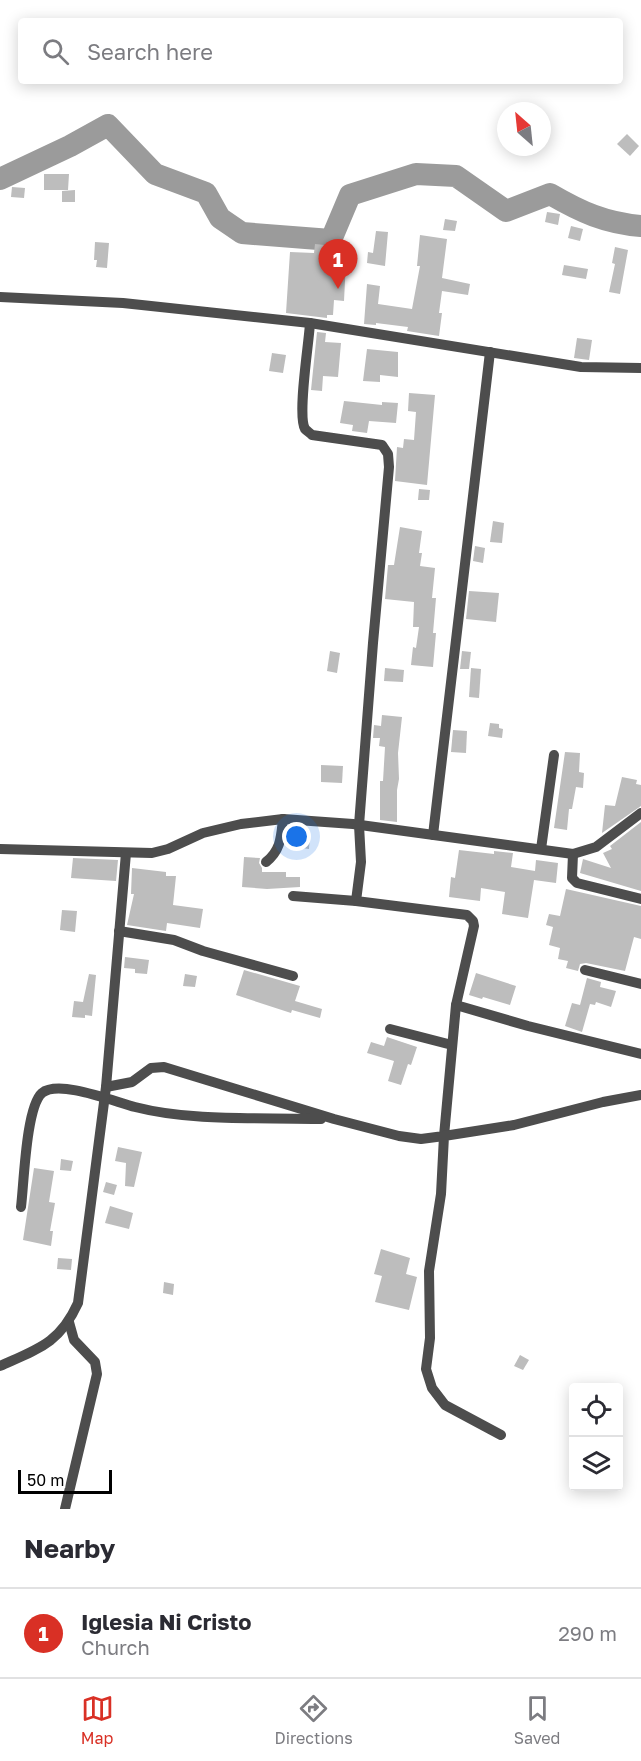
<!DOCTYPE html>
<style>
:root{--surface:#fff;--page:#f7f7f7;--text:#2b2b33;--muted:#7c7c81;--line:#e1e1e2;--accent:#d93025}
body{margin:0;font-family:"Golos Text",sans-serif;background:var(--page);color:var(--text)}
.controls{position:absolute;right:18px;bottom:18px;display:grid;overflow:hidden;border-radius:6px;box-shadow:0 3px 15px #0003}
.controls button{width:54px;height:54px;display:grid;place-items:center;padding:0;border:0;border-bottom:2px solid var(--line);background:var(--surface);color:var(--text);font:30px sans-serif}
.compass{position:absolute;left:497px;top:102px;width:54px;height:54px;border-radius:50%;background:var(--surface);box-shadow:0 3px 15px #0003;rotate:333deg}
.scale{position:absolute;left:18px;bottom:15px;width:94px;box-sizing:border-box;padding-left:6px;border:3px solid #000;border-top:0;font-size:16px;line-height:21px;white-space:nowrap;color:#000;-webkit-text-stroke:4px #fff;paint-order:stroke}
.you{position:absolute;left:297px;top:837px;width:21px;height:21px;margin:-15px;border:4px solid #fff;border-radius:50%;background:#1a73e8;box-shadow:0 0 0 9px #1a73e833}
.badge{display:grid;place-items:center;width:39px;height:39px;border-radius:50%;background:var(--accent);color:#fff;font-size:20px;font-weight:700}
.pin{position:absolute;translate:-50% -50px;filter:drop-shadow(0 2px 3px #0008)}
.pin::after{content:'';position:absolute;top:32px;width:21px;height:18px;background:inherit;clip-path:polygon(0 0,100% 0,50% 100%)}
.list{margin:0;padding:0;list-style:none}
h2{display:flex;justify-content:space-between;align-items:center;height:78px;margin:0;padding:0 24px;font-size:26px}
h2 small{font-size:20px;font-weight:400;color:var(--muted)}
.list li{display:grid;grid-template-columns:39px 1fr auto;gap:18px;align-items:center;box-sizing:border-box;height:90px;padding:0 24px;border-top:2px solid var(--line)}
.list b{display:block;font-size:22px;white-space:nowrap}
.list p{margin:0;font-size:20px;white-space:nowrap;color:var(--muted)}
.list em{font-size:20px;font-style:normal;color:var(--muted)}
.icon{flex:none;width:33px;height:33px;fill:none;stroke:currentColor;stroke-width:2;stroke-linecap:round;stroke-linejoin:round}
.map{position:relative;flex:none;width:641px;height:1509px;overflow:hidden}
.search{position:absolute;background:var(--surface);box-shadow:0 3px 15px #0003;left:18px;right:18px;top:18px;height:66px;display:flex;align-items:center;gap:15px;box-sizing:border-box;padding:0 21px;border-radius:6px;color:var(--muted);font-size:22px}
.sheet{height:168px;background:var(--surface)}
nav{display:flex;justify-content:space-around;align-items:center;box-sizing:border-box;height:84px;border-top:2px solid var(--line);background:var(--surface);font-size:16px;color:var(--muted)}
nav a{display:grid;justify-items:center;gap:3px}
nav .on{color:var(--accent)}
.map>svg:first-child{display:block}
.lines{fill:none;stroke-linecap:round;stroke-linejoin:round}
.river{stroke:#9b9b9b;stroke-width:22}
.building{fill:#bdbdbd}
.minor{stroke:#4d4d4d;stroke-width:10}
</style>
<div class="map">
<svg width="641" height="1509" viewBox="0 0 641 1509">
<rect width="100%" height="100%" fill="#fff"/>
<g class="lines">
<path class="river" d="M 0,179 L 70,146 L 108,125 L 155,174 L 206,193 L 220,218 L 242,233 L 331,240 L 350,195 L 416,174 L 456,176 L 506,211 L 550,194 C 581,212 605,223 641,226"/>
</g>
<g class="building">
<path d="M 627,134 L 639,146 L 630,156 L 617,144 Z"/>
<path d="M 44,174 L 69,174 L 68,190 L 44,190 Z"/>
<path d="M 12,187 L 25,188 L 24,198 L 11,197 Z"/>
<path d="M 75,190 L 75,202 L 62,202 L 62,191 Z"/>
<path d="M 547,212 L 560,214 L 558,225 L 545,222 Z"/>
<path d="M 445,219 L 457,221 L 455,231 L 443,230 Z"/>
<path d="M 571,226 L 583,229 L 580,241 L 568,238 Z"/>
<path d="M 376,231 L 388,232 L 385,266 L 367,263 L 368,252 L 373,253 Z"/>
<path d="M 420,235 L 447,239 L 442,278 L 470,284 L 468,295 L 442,291 L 439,313 L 442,313 L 439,336 L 407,331 L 408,327 L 376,323 L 376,325 L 364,324 L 367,284 L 380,286 L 378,304 L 412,309 L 420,266 L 417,266 Z"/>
<path d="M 95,242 L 109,243 L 107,268 L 96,267 L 97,260 L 94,260 Z"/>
<path d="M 315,244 L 325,245 L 324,259 L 346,261 L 344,301 L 334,300 L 333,315 L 327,315 L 327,318 L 286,313 L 290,252 L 314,253 Z"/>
<path d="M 615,247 L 628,250 L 620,294 L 609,292 L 615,264 L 612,263 Z"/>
<path d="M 564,265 L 588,269 L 586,279 L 562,275 Z"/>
<path d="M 317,332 L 326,333 L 325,342 L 341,343 L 338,377 L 323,376 L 322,391 L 311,390 Z"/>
<path d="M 577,338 L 592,340 L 589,360 L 574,358 Z"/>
<path d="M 367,349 L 398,352 L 398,377 L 380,375 L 380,382 L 363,381 Z"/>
<path d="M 272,353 L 286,355 L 283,373 L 269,371 Z"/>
<path d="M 409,393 L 435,395 L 427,485 L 395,481 L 397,447 L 403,448 L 404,439 L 414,440 L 416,412 L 408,411 Z"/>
<path d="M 344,401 L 382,405 L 382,402 L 398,403 L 396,423 L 369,421 L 367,433 L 352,431 L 353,425 L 340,423 Z"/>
<path d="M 419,489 L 430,490 L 429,500 L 418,500 Z"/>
<path d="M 493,521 L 504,523 L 502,543 L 490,542 Z"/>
<path d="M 400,527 L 422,531 L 419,553 L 422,553 L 420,566 L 435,568 L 432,598 L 436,598 L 433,633 L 436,633 L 433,667 L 411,665 L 413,647 L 416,648 L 419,627 L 413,627 L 414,602 L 385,599 L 388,565 L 394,565 Z"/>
<path d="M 475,546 L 485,548 L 483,563 L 473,561 Z"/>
<path d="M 469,591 L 499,593 L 496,622 L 466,619 Z"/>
<path d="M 330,651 L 340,653 L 337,673 L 327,671 Z"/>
<path d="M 462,651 L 471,652 L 469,669 L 460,669 Z"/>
<path d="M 385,668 L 404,670 L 403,682 L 384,681 Z"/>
<path d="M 471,668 L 481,669 L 479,698 L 469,697 Z"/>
<path d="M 382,715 L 402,717 L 398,753 L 399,779 L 397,790 L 397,822 L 380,820 L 380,781 L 383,781 L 385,747 L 379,746 L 380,738 L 373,738 L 374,725 L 381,726 Z"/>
<path d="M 490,723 L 499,724 L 499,728 L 503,729 L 502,738 L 488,736 Z"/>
<path d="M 453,730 L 467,731 L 466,753 L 451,752 Z"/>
<path d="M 565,752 L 580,753 L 579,772 L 584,773 L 583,788 L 576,787 L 572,809 L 569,809 L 567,830 L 554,828 Z"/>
<path d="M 321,765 L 343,766 L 342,783 L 321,782 Z"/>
<path d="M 622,777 L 637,780 L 636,784 L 641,785 L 641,806 L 602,833 L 605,805 L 615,806 Z"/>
<path d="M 641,822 L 641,891 L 580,873 L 583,859 L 611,868 L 603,853 L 612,849 L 610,846 Z"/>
<path d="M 296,833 L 310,835 L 309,849 L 295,847 Z"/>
<path d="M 459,850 L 494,854 L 494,851 L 513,853 L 511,867 L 535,871 L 536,860 L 558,863 L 556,883 L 534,880 L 528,918 L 502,914 L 505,892 L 481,888 L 480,901 L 449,897 L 451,877 L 455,878 Z"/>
<path d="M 244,857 L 260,858 L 259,863 L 262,868 L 262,872 L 286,872 L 286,877 L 300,877 L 300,887 L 267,889 L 242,887 Z"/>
<path d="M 73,858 L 118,860 L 116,881 L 71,878 Z"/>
<path d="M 132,868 L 166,872 L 166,876 L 176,876 L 173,905 L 203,909 L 200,928 L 167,923 L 166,931 L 127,925 L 134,894 L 131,894 Z"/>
<path d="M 566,889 L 641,906 L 641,939 L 634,937 L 625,971 L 586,963 L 580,964 L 578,971 L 566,968 L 568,961 L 558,959 L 560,948 L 549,945 L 553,927 L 546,925 L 549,914 L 560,916 Z"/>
<path d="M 62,910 L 77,911 L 75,932 L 60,930 Z"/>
<path d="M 125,957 L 149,960 L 147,974 L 135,973 L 135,969 L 124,968 Z"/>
<path d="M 244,970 L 300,986 L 295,1001 L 322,1009 L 320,1018 L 292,1010 L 291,1013 L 236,995 Z"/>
<path d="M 476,973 L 516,986 L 510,1005 L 483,997 L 482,999 L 469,995 Z"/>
<path d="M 89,974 L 96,975 L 92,1016 L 85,1015 L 85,1018 L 72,1017 L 74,1001 L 83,1002 Z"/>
<path d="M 185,974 L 197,976 L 195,987 L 183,986 Z"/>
<path d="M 587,978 L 601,982 L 600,987 L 616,991 L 611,1007 L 596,1002 L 595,1005 L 590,1004 L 582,1032 L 565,1026 L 572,1003 L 580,1005 Z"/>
<path d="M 387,1037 L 417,1047 L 411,1065 L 408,1064 L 401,1085 L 388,1081 L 394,1061 L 367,1053 L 371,1042 L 384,1046 Z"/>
<path d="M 118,1147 L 142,1152 L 134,1187 L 125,1186 L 126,1163 L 115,1161 Z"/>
<path d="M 61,1159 L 73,1161 L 71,1171 L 60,1170 Z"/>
<path d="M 34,1168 L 54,1171 L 49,1202 L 55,1203 L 50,1231 L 53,1231 L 51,1246 L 23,1240 Z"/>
<path d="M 106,1182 L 117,1185 L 114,1195 L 103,1192 Z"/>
<path d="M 110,1206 L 133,1213 L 129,1229 L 105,1223 Z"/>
<path d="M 381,1249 L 410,1258 L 406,1274 L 417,1277 L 409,1310 L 375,1302 L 382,1276 L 374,1274 Z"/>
<path d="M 58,1258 L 72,1259 L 71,1270 L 57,1269 Z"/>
<path d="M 164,1282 L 174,1284 L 173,1295 L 163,1293 Z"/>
<path d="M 520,1355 L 529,1360 L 523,1370 L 514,1366 Z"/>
</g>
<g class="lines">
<g class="minor">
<path d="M 0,297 L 123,303 L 310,323 L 581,367 L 641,368"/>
<path d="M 310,323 C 309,343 297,415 305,429 C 306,430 311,434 312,435 L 382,445 L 388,454 L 389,467 L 373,643 L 359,825 L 361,862 L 356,901 L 467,915 L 473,921 L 474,926 L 456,1005 L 528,1026 L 641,1054"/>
<path d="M 433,835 L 490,352"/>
<path d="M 0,849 L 152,853 L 168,849 L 203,833 L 241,824 L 283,819 L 353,824 L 573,854 L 596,847 L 641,813"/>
<path d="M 541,849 L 554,755"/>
<path d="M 573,854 L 572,878 L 577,883 L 641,899"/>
<path d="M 266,862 C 281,850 281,837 283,819"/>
<path d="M 293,896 L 356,901"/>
<path d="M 119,931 L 174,940 L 203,951 L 293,976"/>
<path d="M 585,970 L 641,984"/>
<path d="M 390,1029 L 452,1045"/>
<path d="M 106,1087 L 132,1082 L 151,1068 L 164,1067 L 334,1119 L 399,1136 L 421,1139 L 444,1136 L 456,1005"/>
<path d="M 21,1207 C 24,1183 26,1107 42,1093 C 59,1079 115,1102 135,1107 C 193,1122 261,1117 321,1119"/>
<path d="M 0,1366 C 38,1349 60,1343 78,1303 L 106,1087 L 126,853"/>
<path d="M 501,1435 L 445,1405 L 432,1388 L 426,1369 L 430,1338 L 429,1271 L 441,1194 L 444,1136 L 514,1125 L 603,1102 L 641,1095"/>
<path d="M 65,1509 L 97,1374 L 95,1362 L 74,1340 L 69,1322"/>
</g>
</g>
</svg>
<div class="controls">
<button><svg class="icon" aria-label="locate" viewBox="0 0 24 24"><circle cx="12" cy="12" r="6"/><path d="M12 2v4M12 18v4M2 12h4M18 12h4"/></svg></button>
<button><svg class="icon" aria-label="layers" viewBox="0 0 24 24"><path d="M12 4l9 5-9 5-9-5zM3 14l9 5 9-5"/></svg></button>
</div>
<svg class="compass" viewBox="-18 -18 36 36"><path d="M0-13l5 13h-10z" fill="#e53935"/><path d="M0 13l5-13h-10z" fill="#7c7c81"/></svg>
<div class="scale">50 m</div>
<div class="you"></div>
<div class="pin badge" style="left:338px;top:289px">1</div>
<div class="search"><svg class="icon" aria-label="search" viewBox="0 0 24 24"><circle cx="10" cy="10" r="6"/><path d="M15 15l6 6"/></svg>Search here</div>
</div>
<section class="sheet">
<h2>Nearby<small></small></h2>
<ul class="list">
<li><span class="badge">1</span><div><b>Iglesia Ni Cristo</b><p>Church</p></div><em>290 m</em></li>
</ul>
</section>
<nav>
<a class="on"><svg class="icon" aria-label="map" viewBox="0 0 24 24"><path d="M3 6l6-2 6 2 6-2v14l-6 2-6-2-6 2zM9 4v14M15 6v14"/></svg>Map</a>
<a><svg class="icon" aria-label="directions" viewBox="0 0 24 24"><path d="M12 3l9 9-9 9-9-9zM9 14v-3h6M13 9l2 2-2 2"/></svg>Directions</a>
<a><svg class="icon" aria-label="saved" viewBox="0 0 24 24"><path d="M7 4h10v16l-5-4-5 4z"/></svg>Saved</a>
</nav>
